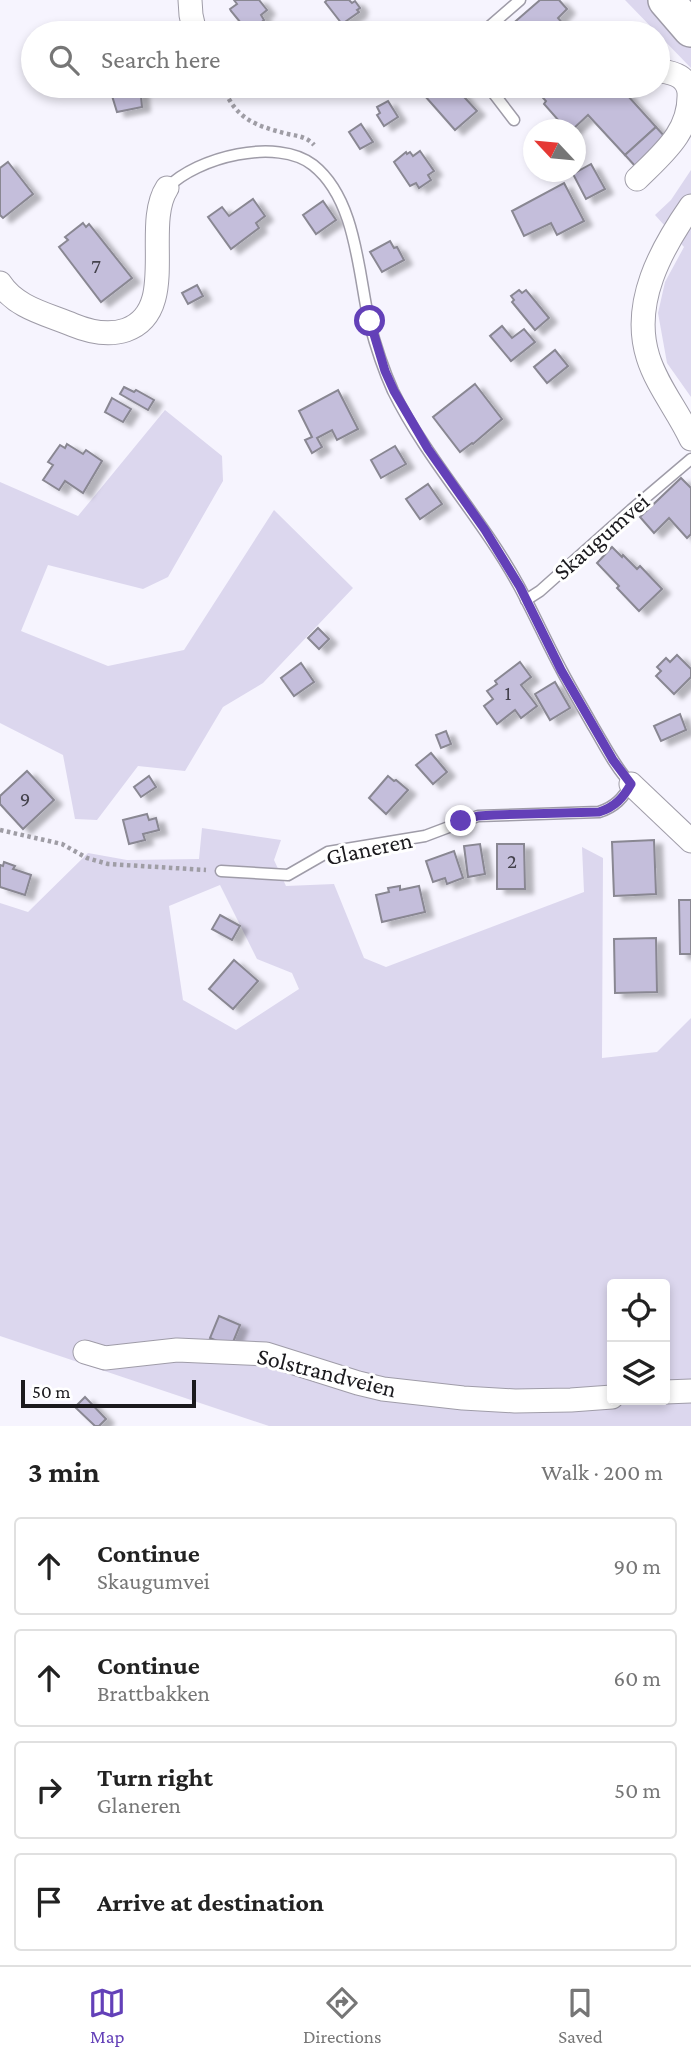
<!DOCTYPE html>
<meta charset="utf-8">
<style>
:root{--surface:#fff;--page:#f2f2f2;--text:#222;--muted:#767676;--line:#e0e0e0;--accent:#6340b8}
body{margin:0;font-family:"Crimson Pro",serif;background:var(--page);color:var(--text)}
.controls{position:absolute;right:21px;bottom:21px;display:grid;overflow:hidden;border-radius:7px;box-shadow:0 4px 10px #0003}
.controls button{width:63px;height:63px;display:grid;place-items:center;padding:0;border:0;border-bottom:2px solid var(--line);background:var(--surface);color:var(--text);font:35px sans-serif}
.compass{position:absolute;left:523px;top:119px;width:63px;height:63px;border-radius:50%;background:var(--surface);box-shadow:0 4px 10px #0003;rotate:296deg}
.scale{position:absolute;left:21px;bottom:18px;width:175px;box-sizing:border-box;padding-left:7px;border:4px solid #1a191d;border-top:0;font-size:19px;line-height:24px;white-space:nowrap;color:#1a191d;-webkit-text-stroke:5px #fff;paint-order:stroke}
.stop{position:absolute;width:21px;height:21px;margin:-16px;border:5px solid #6340b8;border-radius:50%;background:#fff}
.stop.end{background:#6340b8;border-color:#fff;box-shadow:0 2px 7px #0008}
.list{margin:0;padding:0;list-style:none}
h2{display:flex;justify-content:space-between;align-items:center;height:91px;margin:0;padding:0 28px;font-size:30px}
h2 small{font-size:23px;font-weight:400;color:var(--muted)}
.list li{display:grid;grid-template-columns:46px 1fr auto;gap:21px;align-items:center;box-sizing:border-box;height:98px;margin:0 14px 14px;padding:0 14px;border:2px solid var(--line);border-radius:7px}
.list b{display:block;font-size:26px;white-space:nowrap}
.list p{margin:0;font-size:23px;white-space:nowrap;color:var(--muted)}
.list em{font-size:23px;font-style:normal;color:var(--muted)}
.icon{flex:none;width:38px;height:38px;fill:none;stroke:currentColor;stroke-width:2;stroke-linecap:round;stroke-linejoin:round}
.map{position:relative;flex:none;width:691px;height:1426px;overflow:hidden}
.search{position:absolute;background:var(--surface);box-shadow:0 4px 10px #0003;left:21px;right:21px;top:21px;height:77px;display:flex;align-items:center;gap:18px;box-sizing:border-box;padding:0 24px;border-radius:38px;color:var(--muted);font-size:26px}
.sheet{height:539px;background:var(--surface)}
nav{display:flex;justify-content:space-around;align-items:center;box-sizing:border-box;height:98px;border-top:2px solid var(--line);background:var(--surface);font-size:19px;color:var(--muted)}
nav a{display:grid;justify-items:center;gap:4px}
nav .on{color:var(--accent)}
.map>svg:first-child{display:block}
.green{fill:#dcd7ee;fill-rule:evenodd}
.building{fill:#c4bedb;stroke:#898792;stroke-width:2;filter:url(#shadow)}
.lines{fill:none;stroke-linecap:round;stroke-linejoin:round}
.lane-casing{stroke:#9f9ca8;stroke-width:13}
.street-casing{stroke:#9f9ca8;stroke-width:25}
.primary-casing{stroke:#9f9ca8;stroke-width:38}
.path{stroke:#9f9da5;stroke-width:4.5;stroke-dasharray:3.5 3.5;stroke-linecap:butt}
.lane{stroke:#fff;stroke-width:10}
.street{stroke:#fff;stroke-width:23}
.primary{stroke:#fff;stroke-width:35}
.route{stroke:#6340b8;stroke-width:9}
.labels{text-anchor:middle;dominant-baseline:central;stroke-width:6;stroke-linejoin:round;paint-order:stroke}
.number-label{font-size:21px;fill:#44424c}
.street-label{font-size:24px;fill:#1a191d;stroke:#fff}
</style>
<div class="map">
<svg width="691" height="1426" viewBox="0 0 691 1426">
<defs>
<filter id="shadow"><feDropShadow dx="8" dy="4.5" stdDeviation="2" flood-color="#0004"/></filter>
</defs>
<rect width="100%" height="100%" fill="#f6f4fe"/>
<g class="green">
<path d="M 625,0 L 691,0 L 691,68 Z"/>
<path d="M 691,170 L 691,397 L 667,363 L 658,313 L 665,282 L 684,247 L 655,215 L 671,200 Z"/>
<path d="M 165,410 L 222,456 L 223,481 L 168,577 L 143,589 L 48,565 L 21,631 L 108,666 L 184,650 L 274,510 L 353,588 L 263,683 L 223,707 L 185,771 L 138,766 L 97,820 L 75,819 L 63,755 L 0,723 L 0,482 L 78,516 Z"/>
<path d="M 202,828 L 281,840 L 274,860 L 286,886 L 334,884 L 364,958 L 386,967 L 584,892 L 582,847 L 603,858 L 602,1058 L 657,1052 L 691,1018 L 691,1426 L 269,1426 L 0,1336 L 0,903 L 28,912 L 88,853 L 127,860 L 199,859 ZM 220,885 L 257,959 L 292,973 L 299,989 L 236,1030 L 183,1000 L 169,906 ZM 612,1284 L 665,1284 L 665,1400 L 612,1400 Z"/>
</g>
<g class="building">
<path d="M 234,0 L 259,0 L 267,10 L 261,15 L 264,20 L 255,28 L 251,23 L 245,28 L 231,11 L 230,9 L 237,4 Z"/>
<path d="M 327,0 L 349,0 L 352,3 L 355,1 L 360,8 L 357,10 L 359,12 L 342,24 L 325,2 Z"/>
<path d="M 540,0 L 559,0 L 567,9 L 558,18 L 571,33 L 502,33 Z"/>
<path d="M 109,86 L 140,86 L 142,107 L 117,112 Z"/>
<path d="M 418,86 L 454,86 L 477,111 L 455,130 L 417,87 Z"/>
<path d="M 532,86 L 619,86 L 656,127 L 625,155 L 588,115 L 572,130 L 567,130 L 544,104 L 546,101 Z"/>
<path d="M 388,101 L 398,117 L 384,126 L 377,115 L 380,113 L 377,107 Z"/>
<path d="M 361,124 L 373,142 L 360,149 L 349,132 Z"/>
<path d="M 656,127 L 666,138 L 636,167 L 625,155 Z"/>
<path d="M 420,151 L 434,171 L 428,175 L 431,180 L 419,188 L 416,183 L 410,186 L 394,162 L 406,152 L 407,154 L 410,152 L 413,156 Z"/>
<path d="M 8,162 L 33,194 L 3,218 L 0,215 L 0,168 Z"/>
<path d="M 591,164 L 605,189 L 586,199 L 573,174 Z"/>
<path d="M 564,183 L 584,221 L 557,235 L 551,223 L 524,236 L 512,211 Z"/>
<path d="M 253,199 L 265,216 L 256,223 L 259,228 L 231,249 L 208,217 L 222,207 L 229,216 Z"/>
<path d="M 323,201 L 336,220 L 316,234 L 303,215 Z"/>
<path d="M 83,223 L 86,227 L 89,224 L 132,278 L 101,302 L 59,247 L 68,240 L 65,237 Z"/>
<path d="M 390,241 L 394,248 L 397,247 L 404,260 L 382,272 L 370,252 Z"/>
<path d="M 197,285 L 203,296 L 188,304 L 182,293 Z"/>
<path d="M 519,290 L 522,293 L 526,290 L 549,318 L 535,330 L 512,302 L 514,300 L 511,296 Z"/>
<path d="M 502,326 L 512,338 L 524,329 L 535,342 L 511,361 L 490,336 Z"/>
<path d="M 555,350 L 568,366 L 547,383 L 534,367 Z"/>
<path d="M 475,384 L 502,419 L 473,444 L 472,443 L 460,452 L 433,417 Z"/>
<path d="M 124,387 L 134,392 L 136,390 L 154,400 L 148,410 L 120,394 Z"/>
<path d="M 338,390 L 358,429 L 337,440 L 332,430 L 317,438 L 322,447 L 312,453 L 305,440 L 312,437 L 299,411 Z"/>
<path d="M 112,398 L 131,409 L 123,422 L 105,412 Z"/>
<path d="M 67,444 L 83,454 L 86,450 L 102,461 L 83,493 L 65,481 L 59,490 L 43,480 L 53,465 L 48,462 L 60,445 L 65,448 Z"/>
<path d="M 395,446 L 406,464 L 381,478 L 371,460 Z"/>
<path d="M 681,478 L 691,488 L 691,534 L 687,538 L 669,518 L 654,533 L 640,517 Z"/>
<path d="M 428,484 L 442,504 L 420,519 L 406,499 Z"/>
<path d="M 612,547 L 622,557 L 623,555 L 637,569 L 640,566 L 662,589 L 639,611 L 617,588 L 619,586 L 597,563 Z"/>
<path d="M 318,628 L 329,639 L 319,649 L 308,638 Z"/>
<path d="M 677,655 L 691,669 L 691,677 L 674,694 L 656,676 L 661,671 L 657,667 L 666,658 L 670,662 Z"/>
<path d="M 520,662 L 531,677 L 521,685 L 537,706 L 521,718 L 515,710 L 497,724 L 484,706 L 493,699 L 487,691 L 497,684 L 495,681 Z"/>
<path d="M 301,663 L 314,682 L 294,696 L 281,678 Z"/>
<path d="M 555,682 L 570,708 L 550,720 L 535,694 Z"/>
<path d="M 680,714 L 686,730 L 661,741 L 654,726 Z"/>
<path d="M 446,731 L 451,744 L 441,748 L 436,735 Z"/>
<path d="M 431,753 L 447,772 L 433,784 L 416,765 Z"/>
<path d="M 27,771 L 54,800 L 23,829 L 0,804 L 0,796 Z"/>
<path d="M 149,776 L 156,787 L 141,797 L 134,787 Z"/>
<path d="M 388,776 L 394,781 L 396,780 L 408,790 L 386,814 L 369,798 Z"/>
<path d="M 147,814 L 149,820 L 156,818 L 159,830 L 143,834 L 145,840 L 129,844 L 123,820 Z"/>
<path d="M 654,840 L 656,894 L 614,896 L 612,842 Z"/>
<path d="M 480,844 L 485,874 L 468,877 L 464,846 Z"/>
<path d="M 497,844 L 524,844 L 525,889 L 497,889 Z"/>
<path d="M 454,851 L 463,878 L 447,884 L 445,878 L 433,882 L 426,861 Z"/>
<path d="M 4,862 L 15,866 L 13,869 L 31,875 L 25,895 L 0,887 L 0,865 L 3,866 Z"/>
<path d="M 400,886 L 400,890 L 419,886 L 425,912 L 382,922 L 376,895 L 389,892 L 388,888 Z"/>
<path d="M 679,900 L 691,900 L 691,954 L 680,954 Z"/>
<path d="M 220,915 L 240,926 L 232,940 L 212,929 Z"/>
<path d="M 656,938 L 657,992 L 615,993 L 614,939 Z"/>
<path d="M 234,960 L 258,981 L 233,1009 L 209,989 Z"/>
<path d="M 219,1316 L 240,1325 L 231,1347 L 210,1338 Z"/>
<path d="M 85,1397 L 106,1419 L 99,1426 L 95,1426 L 75,1407 Z"/>
</g>
<g class="lines">
<defs>
<g id="lane">
<path d="M 482,33 L 520,0"/>
<path d="M 488,86 L 514,120"/>
<path d="M 167,188 C 197,157 277,137 313,165 C 356,199 358,271 369,321 C 375,344 383,369 393,391 C 427,460 482,518 519,586 C 534,614 547,643 562,671 C 572,690 583,708 593,726 C 605,746 615,767 631,784 C 623,798 615,807 599,812 L 478,816 L 425,836 L 328,852 L 288,875 L 221,871"/>
<path d="M 526,600 L 540,591 L 631,510 L 691,459"/>
</g>
<g id="street">
<path d="M 190,0 L 191,15 L 195,33"/>
<path d="M 637,179 C 662,154 691,132 689,92 C 687,77 675,73 661,71"/>
<path d="M 691,206 C 661,249 631,303 648,357 C 657,386 678,411 691,439"/>
<path d="M 0,283 C 16,308 47,314 73,325 C 90,332 108,336 126,330 C 180,311 142,226 167,188"/>
<path d="M 631,784 L 691,841"/>
<path d="M 85,1352 L 105,1358 L 177,1350 L 266,1354 L 358,1383 L 383,1389 L 463,1398 L 515,1401 L 571,1400 L 612,1397"/>
<path d="M 665,1392 L 691,1391"/>
</g>
<path id="primary" d="M 666,0 L 691,29"/>
</defs>
<use href="#lane" class="lane-casing"/>
<use href="#street" class="street-casing"/>
<use href="#primary" class="primary-casing"/>
<g class="path">
<path d="M 223,86 C 235,119 256,126 288,134 C 298,136 307,137 314,145"/>
<path d="M 0,830 L 62,844 L 87,858 L 108,864 L 206,870"/>
</g>
<use href="#lane" class="lane"/>
<use href="#street" class="street"/>
<use href="#primary" class="primary"/>
</g>
<g class="lines">
<path class="route" d="M 370,321 L 385,371 L 394,391 L 428,449 L 485,530 L 520,587 L 561,670 L 613,760 L 631,784 C 623,798 615,807 599,812 L 494,815 L 478,816 L 461,821"/>
</g>
<g class="labels">
<g class="number-label">
<text x="96" y="266">7</text>
<text x="508" y="693">1</text>
<text x="25" y="799">9</text>
<text x="512" y="861">2</text>
</g>
<g class="street-label">
<text transform="translate(601 536) rotate(-41)">Skaugumvei</text>
<text transform="translate(369 848) rotate(-12)">Glaneren</text>
<text transform="translate(327 1372) rotate(14)">Solstrandveien</text>
</g>
</g>
</svg>
<div class="controls">
<button><svg class="icon" aria-label="locate" viewBox="0 0 24 24"><circle cx="12" cy="12" r="6"/><path d="M12 2v4M12 18v4M2 12h4M18 12h4"/></svg></button>
<button><svg class="icon" aria-label="layers" viewBox="0 0 24 24"><path d="M12 4l9 5-9 5-9-5zM3 14l9 5 9-5"/></svg></button>
</div>
<svg class="compass" viewBox="-18 -18 36 36"><path d="M0-13l5 13h-10z" fill="#e53935"/><path d="M0 13l5-13h-10z" fill="#767676"/></svg>
<div class="scale">50 m</div>
<div class="stop" style="left:370px;top:321px"></div>
<div class="stop end" style="left:461px;top:821px"></div>
<div class="search"><svg class="icon" aria-label="search" viewBox="0 0 24 24"><circle cx="10" cy="10" r="6"/><path d="M15 15l6 6"/></svg>Search here</div>
</div>
<section class="sheet">
<h2>3 min<small>Walk · 200 m</small></h2>
<ul class="list">
<li><svg class="icon" aria-label="ahead" viewBox="0 0 24 24"><path d="M12 20V5M6 11l6-6 6 6"/></svg><div><b>Continue</b><p>Skaugumvei</p></div><em>90 m</em></li>
<li><svg class="icon" aria-label="ahead" viewBox="0 0 24 24"><path d="M12 20V5M6 11l6-6 6 6"/></svg><div><b>Continue</b><p>Brattbakken</p></div><em>60 m</em></li>
<li><svg class="icon" aria-label="right" viewBox="0 0 24 24"><path d="M7 20v-9h11M14 6l5 5-5 5"/></svg><div><b>Turn right</b><p>Glaneren</p></div><em>50 m</em></li>
<li><svg class="icon" aria-label="arrive" viewBox="0 0 24 24"><path d="M6 21V4h12l-3 4 3 4H6"/></svg><div><b>Arrive at destination</b></div></li>
</ul>
</section>
<nav>
<a class="on"><svg class="icon" aria-label="map" viewBox="0 0 24 24"><path d="M3 6l6-2 6 2 6-2v14l-6 2-6-2-6 2zM9 4v14M15 6v14"/></svg>Map</a>
<a><svg class="icon" aria-label="directions" viewBox="0 0 24 24"><path d="M12 3l9 9-9 9-9-9zM9 14v-3h6M13 9l2 2-2 2"/></svg>Directions</a>
<a><svg class="icon" aria-label="saved" viewBox="0 0 24 24"><path d="M7 4h10v16l-5-4-5 4z"/></svg>Saved</a>
</nav>
